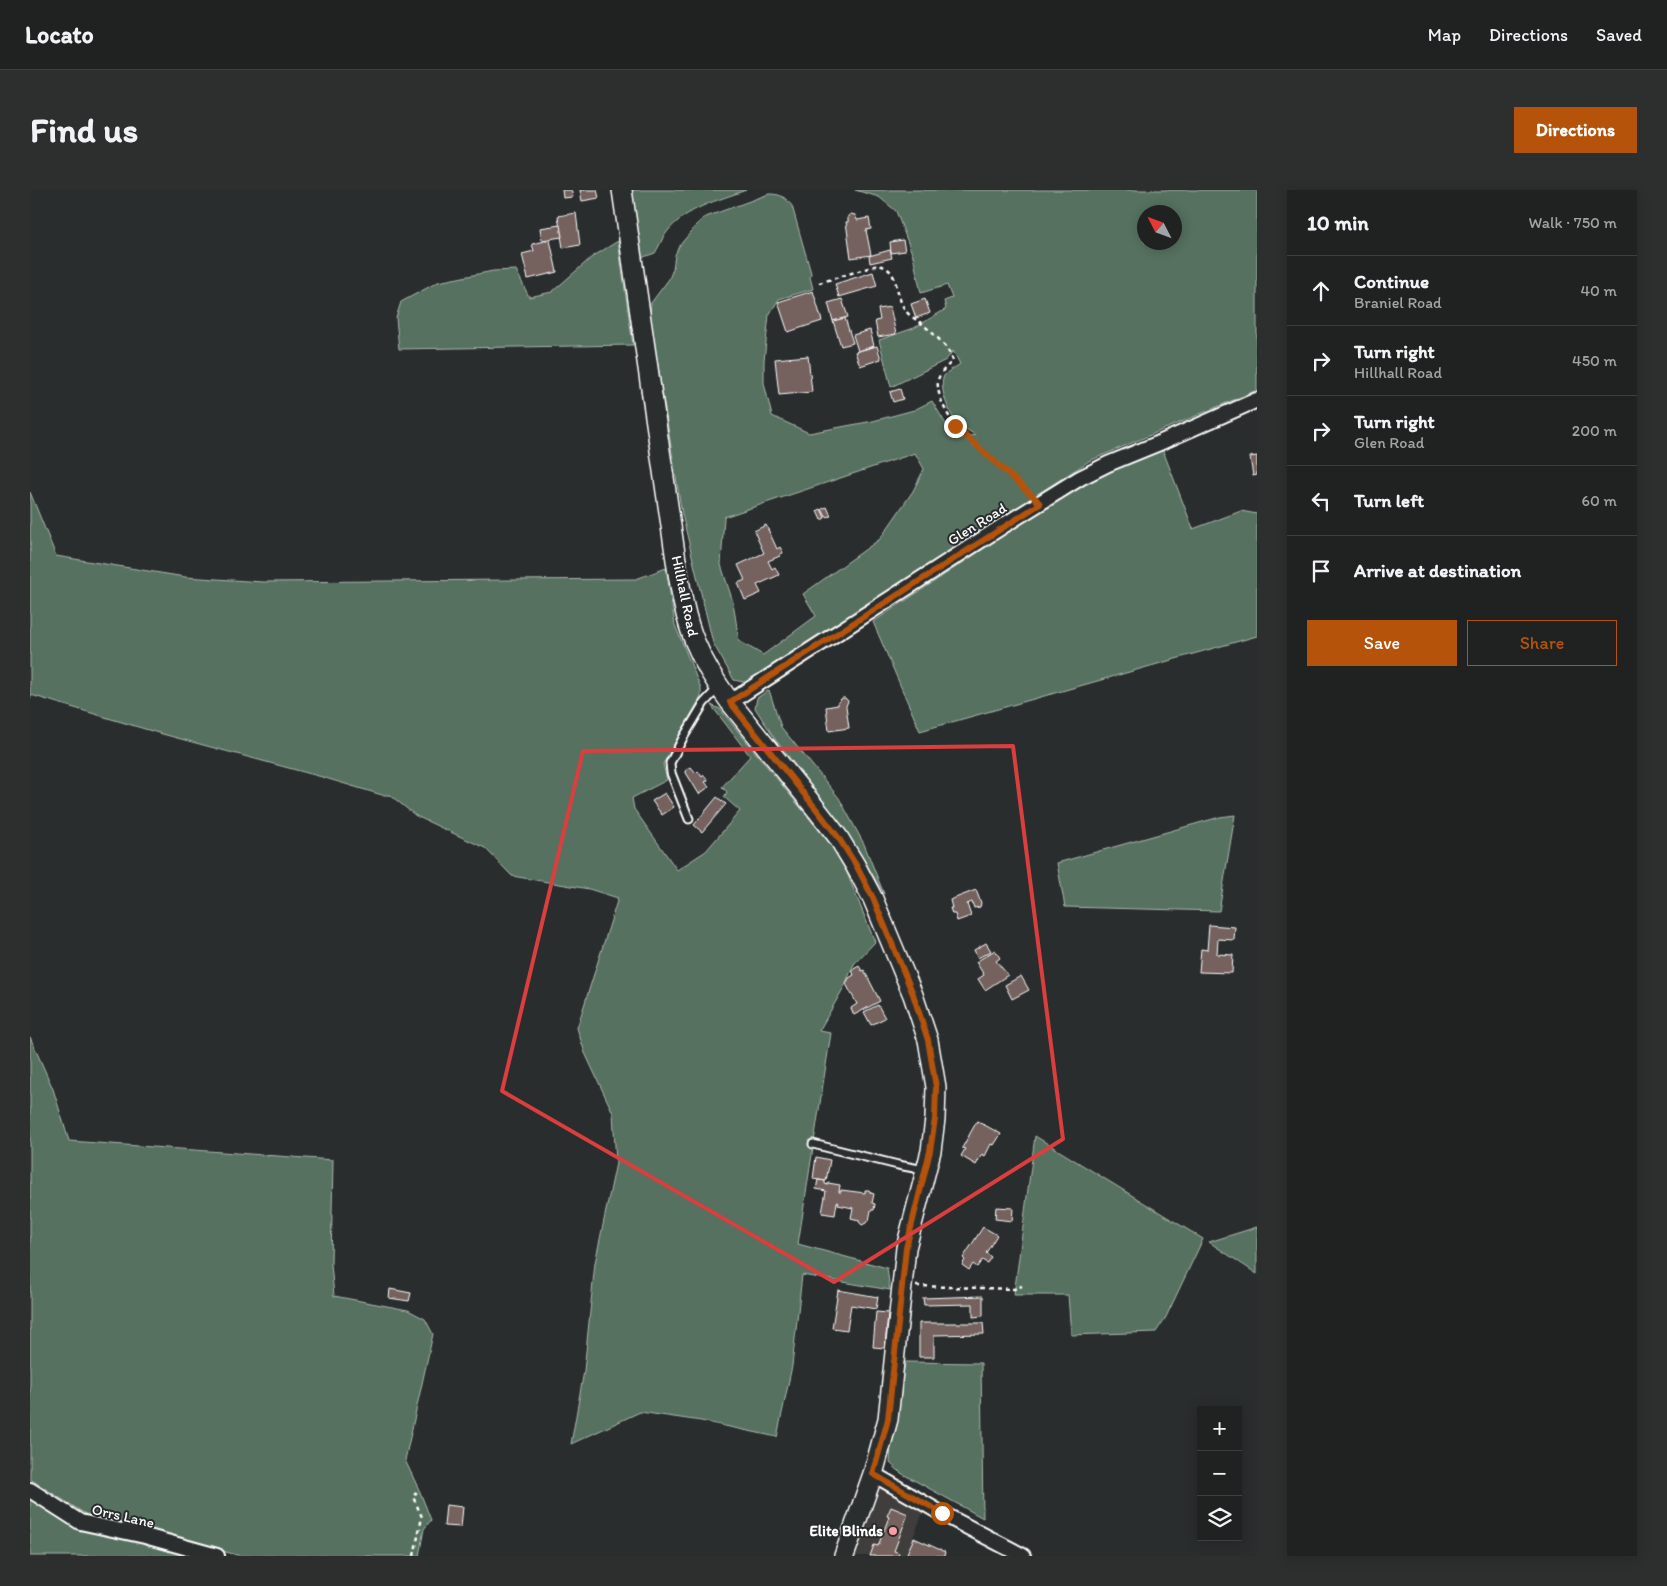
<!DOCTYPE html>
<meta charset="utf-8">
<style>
:root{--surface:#202222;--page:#2d2f2f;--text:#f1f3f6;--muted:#a2a4a5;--line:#3d3f40;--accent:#b45309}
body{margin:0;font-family:Itim,sans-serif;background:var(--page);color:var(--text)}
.controls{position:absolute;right:15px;bottom:15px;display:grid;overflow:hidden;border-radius:0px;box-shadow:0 2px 12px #0003}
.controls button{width:45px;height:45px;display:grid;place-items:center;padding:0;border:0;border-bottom:1px solid var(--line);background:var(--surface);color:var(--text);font:25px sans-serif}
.compass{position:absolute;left:1107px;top:15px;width:45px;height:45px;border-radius:50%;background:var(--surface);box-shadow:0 2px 12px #0003;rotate:312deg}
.stop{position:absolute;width:15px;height:15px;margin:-11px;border:4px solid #b45309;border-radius:50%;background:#fff}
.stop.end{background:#b45309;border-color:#fff;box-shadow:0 1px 5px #0008}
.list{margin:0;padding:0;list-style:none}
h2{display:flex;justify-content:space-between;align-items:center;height:65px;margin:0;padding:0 20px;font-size:21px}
h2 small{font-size:16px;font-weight:400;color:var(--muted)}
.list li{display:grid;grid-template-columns:32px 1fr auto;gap:15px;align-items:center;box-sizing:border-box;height:70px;padding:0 20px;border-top:1px solid var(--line)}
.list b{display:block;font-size:19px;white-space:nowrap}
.list p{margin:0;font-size:16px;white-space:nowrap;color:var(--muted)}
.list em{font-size:16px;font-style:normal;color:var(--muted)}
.actions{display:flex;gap:10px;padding:15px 20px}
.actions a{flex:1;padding:11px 0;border:1px solid var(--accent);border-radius:0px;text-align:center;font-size:18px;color:var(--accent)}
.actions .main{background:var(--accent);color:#fff}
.icon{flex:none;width:28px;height:28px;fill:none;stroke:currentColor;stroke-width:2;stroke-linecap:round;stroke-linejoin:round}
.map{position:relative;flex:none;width:1227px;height:1366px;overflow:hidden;border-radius:0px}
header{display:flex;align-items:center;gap:30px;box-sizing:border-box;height:70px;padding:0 25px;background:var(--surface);border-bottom:1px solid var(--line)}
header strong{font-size:24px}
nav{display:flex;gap:28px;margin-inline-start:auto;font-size:18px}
.intro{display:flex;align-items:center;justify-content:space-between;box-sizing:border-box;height:120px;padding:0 30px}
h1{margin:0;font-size:35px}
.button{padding:12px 22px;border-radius:0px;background:var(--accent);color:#fff;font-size:18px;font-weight:700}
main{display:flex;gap:30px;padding:0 30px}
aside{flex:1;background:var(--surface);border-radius:0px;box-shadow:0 2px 12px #0003}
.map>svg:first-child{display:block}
.built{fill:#403d3c}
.green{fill:#577160;stroke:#abb8b0;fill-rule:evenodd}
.building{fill:#74625e;stroke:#fff}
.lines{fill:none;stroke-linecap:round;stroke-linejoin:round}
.service-casing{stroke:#fff;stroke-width:11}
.minor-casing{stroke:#fff;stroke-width:18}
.secondary-casing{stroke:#fff;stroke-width:22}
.path{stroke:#fff;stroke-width:2.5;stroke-dasharray:4 4;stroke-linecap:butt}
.service{stroke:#2a2d2e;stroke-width:7}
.minor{stroke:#2a2d2e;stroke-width:14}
.secondary{stroke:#2a2d2e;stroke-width:19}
.route{stroke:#b45309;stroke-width:6}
.marked{fill:none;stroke:#da3e3e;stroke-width:4;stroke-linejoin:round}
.poi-dot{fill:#ff9aa2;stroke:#2a2d2e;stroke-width:2}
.labels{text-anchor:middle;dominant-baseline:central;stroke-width:4;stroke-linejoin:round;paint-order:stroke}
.street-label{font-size:15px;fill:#fff;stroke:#2a2d2e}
.poi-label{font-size:15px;font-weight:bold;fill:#fff;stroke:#2a2d2e;text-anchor:end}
</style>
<header>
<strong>Locato</strong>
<nav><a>Map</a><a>Directions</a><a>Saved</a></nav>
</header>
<div class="intro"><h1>Find us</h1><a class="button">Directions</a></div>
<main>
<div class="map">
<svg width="1227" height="1366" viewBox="0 0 1227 1366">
<rect width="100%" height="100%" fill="#2a2d2e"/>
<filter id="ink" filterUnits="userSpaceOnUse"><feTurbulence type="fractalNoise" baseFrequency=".02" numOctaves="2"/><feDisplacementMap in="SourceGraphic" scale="10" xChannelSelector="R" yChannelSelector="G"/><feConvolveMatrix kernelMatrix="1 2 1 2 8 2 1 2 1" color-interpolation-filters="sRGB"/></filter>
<g filter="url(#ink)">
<path class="built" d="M 844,1299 L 858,1299 L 894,1320 L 876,1366 L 819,1366 Z"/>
<g class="green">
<path d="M 601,0 L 716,0 C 687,11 657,17 637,42 C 632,48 629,57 625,63 L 611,68 Z"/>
<path d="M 825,0 L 1227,0 L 1227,200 L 1059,271 L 729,484 L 718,493 L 704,490 L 683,453 L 652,324 L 620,127 L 621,113 L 639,89 L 643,79 L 645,65 L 649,56 L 673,28 L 739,4 C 751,4 755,7 762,16 L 781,83 L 780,87 L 783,99 L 749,109 L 739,125 L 734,170 L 734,193 L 742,226 L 779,243 L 843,231 L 884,220 L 902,211 L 925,249 L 945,245 C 940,241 933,238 928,234 C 920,226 908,197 914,186 C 917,181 925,178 930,174 L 923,161 L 916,170 L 861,197 L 849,150 L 884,138 L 916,119 L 914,111 L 922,108 L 917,95 L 891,103 L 883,66 L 866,21 L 849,7 ZM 1114,22 L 1144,22 L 1144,52 L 1114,52 ZM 885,263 L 894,279 L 883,301 L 850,349 L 773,404 L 786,426 L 733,465 L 709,451 L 703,412 L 691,375 L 694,327 Z"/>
<path d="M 588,51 L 603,155 L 369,159 L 366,128 L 371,112 L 408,92 L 463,81 L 486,80 L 499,107 L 522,102 L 562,67 Z"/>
<path d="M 1132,258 L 1163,339 L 1211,321 L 1227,324 L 1227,446 L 890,541 L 843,432 L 1044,299 L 1082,278 Z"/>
<path d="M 0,302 L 26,366 L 155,387 L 233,392 L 606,389 L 636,378 L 645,435 L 671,499 L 671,507 L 633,574 L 637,590 L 602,608 L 604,619 L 647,680 L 676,661 L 710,621 L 694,607 L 697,602 L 692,597 L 720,566 L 681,515 L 690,519 L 801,655 L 817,683 L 845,752 L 824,774 L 814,797 L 789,841 L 801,843 L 768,1054 L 857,1078 L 860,1100 L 772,1085 L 762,1176 L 747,1247 L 671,1231 L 610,1222 L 541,1254 L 554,1181 L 565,1073 L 586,973 L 583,923 L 555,863 L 547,838 L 588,708 L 559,699 L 482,686 L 455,658 L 386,626 L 360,605 L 352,605 L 292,587 L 125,542 L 1,505 L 0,509 Z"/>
<path d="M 739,500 L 751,537 L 809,608 L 834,654 L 854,704 L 828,660 L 797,616 L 745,549 L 725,518 L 727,508 Z"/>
<path d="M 1205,625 L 1189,721 L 1035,717 L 1027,673 L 1190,627 Z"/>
<path d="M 0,847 L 23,899 L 39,951 L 303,970 L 301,1074 L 304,1106 L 378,1120 L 395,1129 L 403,1144 L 375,1270 L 390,1302 L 401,1330 L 394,1339 L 389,1366 L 211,1366 L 57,1325 L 0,1289 Z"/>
<path d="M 1005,946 L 1173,1049 L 1136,1127 L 1126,1142 L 1041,1145 L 1038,1105 L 984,1105 Z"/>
<path d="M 1227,1037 L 1227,1084 L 1179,1052 Z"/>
<path d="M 875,1172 L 951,1173 L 953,1328 L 871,1283 L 860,1273 L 861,1254 Z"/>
<path d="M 0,1309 L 5,1310 L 170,1366 L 0,1366 Z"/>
</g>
<g class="building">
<path d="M 532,0 L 541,0 L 543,7 L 533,8 Z"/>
<path d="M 550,0 L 567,0 L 569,8 L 552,11 Z"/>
<path d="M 546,23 L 550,55 L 533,58 L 528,26 Z"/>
<path d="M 821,24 L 825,25 L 827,30 L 839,28 L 841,39 L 836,40 L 841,65 L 821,68 L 816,32 L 818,32 L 818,26 Z"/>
<path d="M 530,35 L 532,47 L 512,50 L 510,38 Z"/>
<path d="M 520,50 L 527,82 L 498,89 L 492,64 L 504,61 L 502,54 Z"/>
<path d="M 873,50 L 875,61 L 861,63 L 860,52 Z"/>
<path d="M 860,60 L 862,68 L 840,73 L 839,66 Z"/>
<path d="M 843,82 L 847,96 L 809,107 L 805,94 Z"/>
<path d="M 783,101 L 792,131 L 758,142 L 748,112 Z"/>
<path d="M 812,109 L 818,127 L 803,131 L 798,113 Z"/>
<path d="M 895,109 L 900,123 L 886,128 L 881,114 Z"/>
<path d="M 860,117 L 866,144 L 848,147 L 845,131 L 850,130 L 848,119 Z"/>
<path d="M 815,128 L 823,153 L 811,156 L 803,131 Z"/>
<path d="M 840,140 L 844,156 L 828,161 L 823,145 Z"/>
<path d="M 847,156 L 851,169 L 830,176 L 825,162 Z"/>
<path d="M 778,166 L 782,202 L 749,205 L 745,169 Z"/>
<path d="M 870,199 L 873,209 L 863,212 L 860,202 Z"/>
<path d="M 1227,266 L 1227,285 L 1223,286 L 1220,267 Z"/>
<path d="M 797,317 L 801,326 L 796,327 L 792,319 Z"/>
<path d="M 791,319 L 795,328 L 791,330 L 787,321 Z"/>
<path d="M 736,335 L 747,359 L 750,357 L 753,363 L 750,364 L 750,366 L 738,371 L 742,379 L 745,377 L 749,385 L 727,395 L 731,403 L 715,410 L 708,393 L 715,390 L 708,375 L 734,363 L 724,341 Z"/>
<path d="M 812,508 L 815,508 L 818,511 L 816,516 L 819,538 L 799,541 L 796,517 L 808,515 L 808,512 Z"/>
<path d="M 661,577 L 666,583 L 668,581 L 672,587 L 674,585 L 678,590 L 675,592 L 679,597 L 669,604 L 655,581 Z"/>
<path d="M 635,603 L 644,617 L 632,625 L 622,611 Z"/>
<path d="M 687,607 L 696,614 L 672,642 L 664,635 Z"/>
<path d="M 946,700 L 951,713 L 950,717 L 944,718 L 942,712 L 937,714 L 941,726 L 927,731 L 925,724 L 922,724 L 920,718 L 922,718 L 920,710 Z"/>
<path d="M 1179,735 L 1205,737 L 1204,750 L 1188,749 L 1187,764 L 1203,765 L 1202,783 L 1169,782 L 1171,759 L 1177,760 Z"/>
<path d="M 956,753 L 961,761 L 948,768 L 944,760 Z"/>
<path d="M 965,760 L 970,768 L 966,771 L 978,785 L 955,800 L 948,789 L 954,785 L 946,772 Z"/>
<path d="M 829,776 L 832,781 L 834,780 L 850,811 L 824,825 L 821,818 L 827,814 L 816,794 L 819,788 L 824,785 L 822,780 Z"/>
<path d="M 991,786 L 999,800 L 982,809 L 975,795 Z"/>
<path d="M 848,815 L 855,828 L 841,835 L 834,822 Z"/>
<path d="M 947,931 L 971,944 L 964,955 L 961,954 L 955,966 L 952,964 L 946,975 L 931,966 L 935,959 L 932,958 Z"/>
<path d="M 786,967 L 800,970 L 796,991 L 783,989 Z"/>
<path d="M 788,990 L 795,991 L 795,994 L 798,995 L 798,993 L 810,995 L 809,1002 L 811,1002 L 811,1000 L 835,1003 L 835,1000 L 839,1000 L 841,1003 L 844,1004 L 842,1013 L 845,1014 L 844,1020 L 841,1020 L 839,1031 L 837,1031 L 836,1033 L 832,1035 L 829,1032 L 829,1030 L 821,1028 L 823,1018 L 808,1015 L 809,1013 L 807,1012 L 805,1025 L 792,1023 L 796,1001 L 786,999 Z"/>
<path d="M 966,1017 L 983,1018 L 982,1031 L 965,1029 Z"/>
<path d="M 953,1037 L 967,1045 L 956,1063 L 961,1067 L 957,1073 L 952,1070 L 947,1077 L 943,1074 L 939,1080 L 932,1075 L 935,1070 L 933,1068 Z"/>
<path d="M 360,1099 L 381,1103 L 379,1111 L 359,1108 Z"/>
<path d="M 808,1100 L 848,1107 L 846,1119 L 821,1115 L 817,1140 L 802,1138 Z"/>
<path d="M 953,1106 L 953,1126 L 943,1127 L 943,1114 L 894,1115 L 893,1108 Z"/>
<path d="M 846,1122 L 858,1123 L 855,1158 L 843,1157 Z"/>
<path d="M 889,1133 L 953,1133 L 954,1144 L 904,1145 L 904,1167 L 889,1167 Z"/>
<path d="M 416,1315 L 433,1317 L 431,1337 L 414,1336 Z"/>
<path d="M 861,1317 L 878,1324 L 864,1361 L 869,1363 L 868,1366 L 840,1366 L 844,1355 L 848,1356 L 859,1327 L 857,1326 Z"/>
<path d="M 884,1348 L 915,1362 L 914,1366 L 882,1366 L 882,1365 L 877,1363 Z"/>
</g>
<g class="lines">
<defs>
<g id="service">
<path d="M 659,629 L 641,583 L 640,573 L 653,548 L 674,513 L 689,497"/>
<path d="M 783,954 L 868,975 L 895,980"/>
</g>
<g id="minor">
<path d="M 700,512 L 976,334 L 1050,288 L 1078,274 L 1127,254 L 1227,210"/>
<path d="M 843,1284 L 911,1323 L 993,1366"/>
<path d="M 0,1300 L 50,1332 L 115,1346 L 187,1366"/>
</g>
<path id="secondary" d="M 592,0 L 647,377 C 651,402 655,428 665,452 C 674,474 686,493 700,512 L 787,620 L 808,647 L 825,675 L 843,709 L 883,805 L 898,850 L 906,897 L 905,929 L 901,961 L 876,1058 L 858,1229 L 843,1284 L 814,1366"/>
</defs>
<use href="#service" class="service-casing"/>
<use href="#minor" class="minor-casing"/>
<use href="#secondary" class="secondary-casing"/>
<g class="path">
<path d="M 789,93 L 848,75 C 871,79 863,104 876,121 C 879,126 886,129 891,133 C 902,142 919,157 923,171 C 917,176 910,182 908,190 C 906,205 917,224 925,236 L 1001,304"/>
<path d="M 886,1096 L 984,1099 L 992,1096"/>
<path d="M 384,1366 L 392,1327 L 383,1307 L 388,1300"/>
</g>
<use href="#service" class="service"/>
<use href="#minor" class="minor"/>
<use href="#secondary" class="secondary"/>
</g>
</g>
<g class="lines" filter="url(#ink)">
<path class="route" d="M 912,1323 L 843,1284 L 858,1229 L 876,1058 L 900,961 L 905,929 L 906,897 L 901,868 L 898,850 L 883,804 L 843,708 L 826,675 L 808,647 L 787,620 L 700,512 L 1010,314 L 1005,308 L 925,236"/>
</g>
<path class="marked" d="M 983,556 L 1033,949 L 804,1092 L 472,901 L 553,561 Z"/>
<circle class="poi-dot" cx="863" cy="1341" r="5"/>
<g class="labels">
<g class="street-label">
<text transform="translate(947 334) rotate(-32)">Glen Road</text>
<text transform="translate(655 406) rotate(78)">Hillhall Road</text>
<text transform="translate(93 1326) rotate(13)">Orrs Lane</text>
</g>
<g class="poi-label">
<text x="853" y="1341">Elite Blinds</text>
</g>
</g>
</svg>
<div class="controls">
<button>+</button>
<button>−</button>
<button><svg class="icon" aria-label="layers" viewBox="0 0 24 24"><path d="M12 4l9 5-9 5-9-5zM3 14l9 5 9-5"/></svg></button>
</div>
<svg class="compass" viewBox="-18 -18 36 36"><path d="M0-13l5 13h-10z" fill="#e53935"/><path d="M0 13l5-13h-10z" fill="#a2a4a5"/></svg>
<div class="stop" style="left:912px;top:1323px"></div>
<div class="stop end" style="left:925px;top:236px"></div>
</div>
<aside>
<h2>10 min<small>Walk · 750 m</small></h2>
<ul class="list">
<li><svg class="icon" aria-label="ahead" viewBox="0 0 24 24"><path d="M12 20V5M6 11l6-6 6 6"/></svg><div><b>Continue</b><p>Braniel Road</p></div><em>40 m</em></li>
<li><svg class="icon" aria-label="right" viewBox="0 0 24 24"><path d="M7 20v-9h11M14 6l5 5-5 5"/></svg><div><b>Turn right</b><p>Hillhall Road</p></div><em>450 m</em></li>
<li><svg class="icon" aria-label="right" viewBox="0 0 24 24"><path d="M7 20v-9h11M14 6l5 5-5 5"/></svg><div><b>Turn right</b><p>Glen Road</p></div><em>200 m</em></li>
<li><svg class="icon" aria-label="left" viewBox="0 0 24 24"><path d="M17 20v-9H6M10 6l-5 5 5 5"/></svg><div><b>Turn left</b></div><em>60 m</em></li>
<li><svg class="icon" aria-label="arrive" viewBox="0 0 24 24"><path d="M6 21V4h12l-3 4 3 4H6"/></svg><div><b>Arrive at destination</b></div></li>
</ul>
<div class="actions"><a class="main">Save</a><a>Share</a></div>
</aside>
</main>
